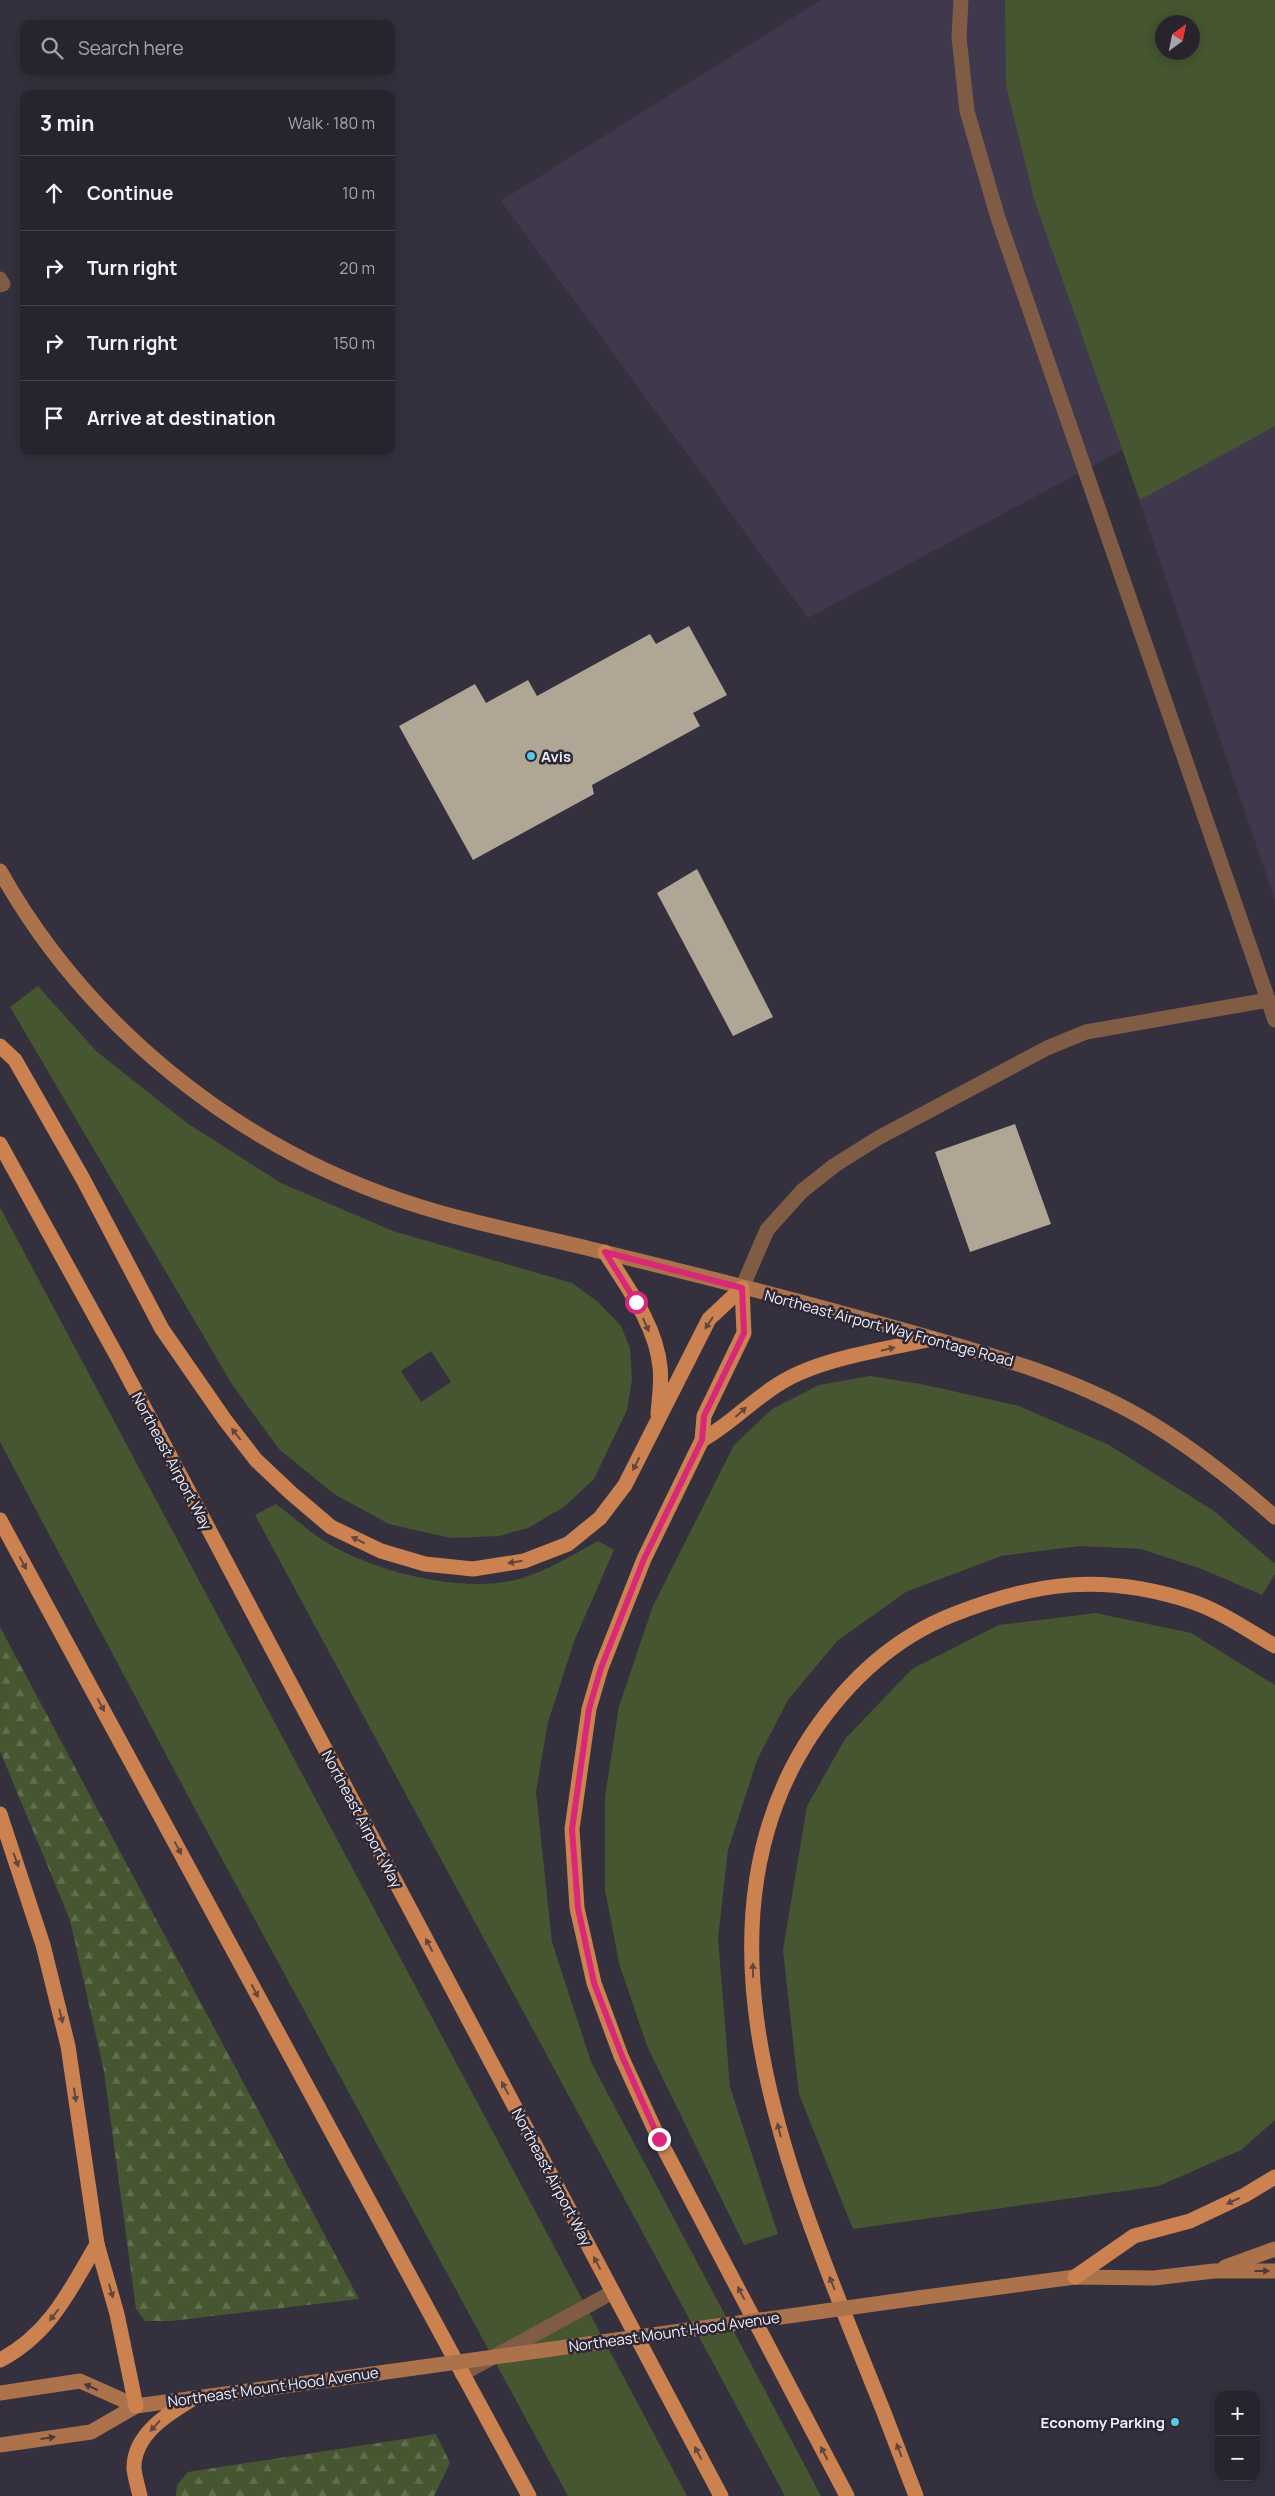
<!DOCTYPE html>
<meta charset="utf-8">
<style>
:root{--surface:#28242e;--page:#302c36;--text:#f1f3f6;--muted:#a5a4aa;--line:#44414a}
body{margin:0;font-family:Manrope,sans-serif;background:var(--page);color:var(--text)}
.controls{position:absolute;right:15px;bottom:15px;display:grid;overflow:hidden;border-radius:10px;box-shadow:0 2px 12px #0003}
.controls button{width:45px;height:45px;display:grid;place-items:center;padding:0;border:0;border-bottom:1px solid var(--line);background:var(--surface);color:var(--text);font:25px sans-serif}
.compass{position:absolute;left:1155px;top:15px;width:45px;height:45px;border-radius:50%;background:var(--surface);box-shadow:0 2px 12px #0003;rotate:33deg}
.stop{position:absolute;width:15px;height:15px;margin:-11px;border:4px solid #db2777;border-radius:50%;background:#fff}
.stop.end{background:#db2777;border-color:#fff;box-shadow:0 1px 5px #0008}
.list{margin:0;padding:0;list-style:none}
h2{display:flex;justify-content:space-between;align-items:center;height:65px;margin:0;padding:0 20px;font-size:21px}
h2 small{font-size:16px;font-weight:400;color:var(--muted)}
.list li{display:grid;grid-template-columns:32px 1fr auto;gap:15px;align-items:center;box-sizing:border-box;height:75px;padding:0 20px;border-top:1px solid var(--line)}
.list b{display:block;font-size:19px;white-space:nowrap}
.list em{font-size:16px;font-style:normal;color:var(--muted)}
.icon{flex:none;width:28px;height:28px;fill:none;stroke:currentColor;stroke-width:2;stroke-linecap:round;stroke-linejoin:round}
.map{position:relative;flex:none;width:1275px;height:2496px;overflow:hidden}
.search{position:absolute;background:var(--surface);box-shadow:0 2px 12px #0003;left:20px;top:20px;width:375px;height:55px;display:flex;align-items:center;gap:12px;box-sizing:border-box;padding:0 18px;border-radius:10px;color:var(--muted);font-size:19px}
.panel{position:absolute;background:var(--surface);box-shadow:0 2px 12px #0003;left:20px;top:90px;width:375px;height:365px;border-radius:10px}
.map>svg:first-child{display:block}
.built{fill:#40394d;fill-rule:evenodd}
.grass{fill:#465630;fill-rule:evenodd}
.forest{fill:url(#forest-firs)}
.building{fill:#afa696}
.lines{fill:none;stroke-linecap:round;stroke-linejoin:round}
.lane{stroke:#815c45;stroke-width:15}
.secondary{stroke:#ab724c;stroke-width:15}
.primary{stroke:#cc8250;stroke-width:15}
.secondary-bridge{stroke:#ab724c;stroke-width:15}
.oneway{fill:#63473e}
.oneway2{fill:#4b3a3a}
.route{stroke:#db2777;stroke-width:6}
.poi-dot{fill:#58c8e4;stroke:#2b2734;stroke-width:2}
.labels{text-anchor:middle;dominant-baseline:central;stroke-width:5;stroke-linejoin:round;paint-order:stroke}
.poi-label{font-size:15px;font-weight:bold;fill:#f0edf6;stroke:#2b2734;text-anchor:start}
.street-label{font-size:15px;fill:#f0edf6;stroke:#2b2734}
</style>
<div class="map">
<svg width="1275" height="2496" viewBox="0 0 1275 2496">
<defs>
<pattern id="forest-firs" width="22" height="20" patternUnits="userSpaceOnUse" patternTransform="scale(1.25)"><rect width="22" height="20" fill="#465630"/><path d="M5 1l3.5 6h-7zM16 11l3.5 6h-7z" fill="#616f4f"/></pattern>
</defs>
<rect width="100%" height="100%" fill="#35303e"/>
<path class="built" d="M 821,0 L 1275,0 L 1275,900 L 1122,450 L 808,618 L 501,201 ZM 1162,22 L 1192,22 L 1192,52 L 1162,52 Z"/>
<g class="grass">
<path d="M 1005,0 L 1275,0 L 1275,426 L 1140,500 L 1034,199 L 1006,85 ZM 1192,22 L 1192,52 L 1162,52 L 1162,22 Z"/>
<path d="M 38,986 L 96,1051 L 187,1123 L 281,1183 L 393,1231 L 572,1283 L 597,1301 L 621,1326 L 630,1348 L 632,1379 L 627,1410 L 594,1479 L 564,1507 L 528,1528 L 499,1536 L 450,1538 L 389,1524 L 334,1494 L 279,1449 L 233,1386 L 10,1007 ZM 431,1351 L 451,1382 L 421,1402 L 401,1371 Z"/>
<path d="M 0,1207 L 687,2496 L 568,2496 L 203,1824 L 0,1442 Z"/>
<path d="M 870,1376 L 921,1384 L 1019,1406 L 1109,1445 L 1214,1511 L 1275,1564 L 1275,1574 L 1262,1595 L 1202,1569 L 1141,1549 L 1080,1546 L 1001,1556 L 906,1592 L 837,1641 L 788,1700 L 757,1760 L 728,1850 L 718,1938 L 730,2087 L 778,2234 L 744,2245 L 647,2046 L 619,1963 L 605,1890 L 605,1797 L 619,1706 L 653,1606 L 734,1445 L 772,1409 L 819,1385 Z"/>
<path d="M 276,1504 C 291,1515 305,1528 321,1539 C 369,1571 466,1596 522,1578 C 549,1570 574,1554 598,1541 L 614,1550 L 575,1639 L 548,1722 L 536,1792 L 552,1942 L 591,2062 L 821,2496 L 785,2496 L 255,1515 Z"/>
<path d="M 1096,1613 L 1191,1633 L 1275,1685 L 1275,2120 L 1241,2150 L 1159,2186 L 853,2229 L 799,2094 L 783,1950 L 807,1806 L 845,1739 L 912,1669 L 999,1625 Z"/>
</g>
<g class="forest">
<path d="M 0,1627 L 359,2299 L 171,2321 L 145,2321 L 136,2309 L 104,2071 L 70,1920 L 0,1751 Z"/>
<path d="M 436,2434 L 450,2463 L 434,2496 L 176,2496 L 177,2485 L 188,2472 Z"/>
</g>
<g class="building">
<path d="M 689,626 L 727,695 L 693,713 L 700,726 L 592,785 L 594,794 L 473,860 L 399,726 L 475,684 L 486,703 L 528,680 L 537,696 L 650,634 L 656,644 Z"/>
<path d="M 697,869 L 773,1017 L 733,1036 L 657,893 Z"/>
<path d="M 1015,1124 L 1051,1224 L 970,1252 L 935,1152 Z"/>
</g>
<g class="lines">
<g class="lane">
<path d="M 961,0 L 959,37 L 967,111 L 998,218 L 1275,1020"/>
<path d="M 0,279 L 3,284 L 0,285"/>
<path d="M 742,1288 L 767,1230 L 802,1191 L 835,1165 L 878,1138 L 1047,1048 L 1086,1032 L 1268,1000"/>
<path d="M 462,2374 L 613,2292"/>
</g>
<g class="secondary">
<path d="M 0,871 C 86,1025 235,1145 403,1201 C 468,1223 536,1235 603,1252 C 703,1276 804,1302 903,1330 C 984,1353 1065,1374 1139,1416 C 1188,1444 1233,1480 1275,1517"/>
<path d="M 1225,2267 L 1275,2249"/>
<path d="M 918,2298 L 1075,2277 L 1154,2278 L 1214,2271 L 1275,2271"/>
<path d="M 0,2393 L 80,2381 L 136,2406"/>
<path d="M 0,2445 L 91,2432 L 136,2406 L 336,2379"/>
</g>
<g class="primary">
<path d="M 0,1046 L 15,1060 L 83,1179 L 162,1329 L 225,1420 L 256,1460 L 291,1493 L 331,1527 L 381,1551 L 425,1564 L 473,1569 L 524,1561 L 568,1544 L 600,1518 L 625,1485 L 709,1319 L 742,1288"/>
<path d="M 0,1144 L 118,1358 L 721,2496"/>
<path d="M 605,1252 C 627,1287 656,1325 660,1367 C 662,1382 659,1399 658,1414"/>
<path d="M 742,1288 L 744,1333 L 704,1416 L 702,1440 L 644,1559 L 601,1668 L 589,1709 L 572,1829 L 577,1908 L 594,1983 L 621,2056 L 659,2139 L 847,2496"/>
<path d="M 702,1440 C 731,1424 753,1399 782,1382 C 821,1358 887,1349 932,1339"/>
<path d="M 0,1520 L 529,2496"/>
<path d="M 0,1814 L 43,1945 L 68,2046 L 97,2244 L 117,2314 L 136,2406"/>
<path d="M 1075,2277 L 1134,2236 L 1190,2221 L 1245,2195 L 1275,2177"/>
<path d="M 0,2360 C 50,2334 70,2290 97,2244"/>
<path d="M 140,2496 C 138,2487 135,2478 134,2469 C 133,2434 169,2413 194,2398"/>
<path d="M 916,2496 C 895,2440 873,2384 850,2328 C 777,2146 691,1916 812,1734 C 847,1682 894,1638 952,1615 C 1038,1581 1104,1573 1193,1602 C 1222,1612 1249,1631 1275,1646"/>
</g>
<path class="secondary-bridge" d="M 336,2379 L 918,2298"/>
</g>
<defs><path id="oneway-solid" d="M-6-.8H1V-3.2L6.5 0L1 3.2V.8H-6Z" transform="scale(1.25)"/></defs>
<g class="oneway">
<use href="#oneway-solid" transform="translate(709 1323) rotate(123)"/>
<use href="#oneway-solid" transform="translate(646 1325) rotate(66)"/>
<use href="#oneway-solid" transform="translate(888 1349) rotate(-13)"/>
<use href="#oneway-solid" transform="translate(741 1412) rotate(-42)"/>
<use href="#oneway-solid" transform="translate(236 1434) rotate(-128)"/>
<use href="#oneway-solid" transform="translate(636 1464) rotate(117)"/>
<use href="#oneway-solid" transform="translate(358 1540) rotate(-154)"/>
<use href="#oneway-solid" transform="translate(515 1562) rotate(171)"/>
<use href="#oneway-solid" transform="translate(23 1563) rotate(62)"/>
<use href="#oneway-solid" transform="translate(101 1705) rotate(62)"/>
<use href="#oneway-solid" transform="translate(178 1848) rotate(62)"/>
<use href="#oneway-solid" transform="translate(16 1860) rotate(70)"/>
<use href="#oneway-solid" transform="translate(429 1945) rotate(-118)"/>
<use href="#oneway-solid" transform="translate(753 1970) rotate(-91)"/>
<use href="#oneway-solid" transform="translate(255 1991) rotate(62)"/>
<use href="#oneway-solid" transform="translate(61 2016) rotate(76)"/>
<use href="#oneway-solid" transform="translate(505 2088) rotate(-118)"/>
<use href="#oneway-solid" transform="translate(75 2095) rotate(82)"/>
<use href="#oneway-solid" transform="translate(779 2130) rotate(-104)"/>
<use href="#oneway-solid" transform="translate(1233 2201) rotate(155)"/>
<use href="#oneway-solid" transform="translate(597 2263) rotate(-118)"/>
<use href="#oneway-solid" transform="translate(832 2283) rotate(-112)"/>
<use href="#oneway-solid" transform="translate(111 2291) rotate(74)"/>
<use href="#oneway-solid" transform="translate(741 2293) rotate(-118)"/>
<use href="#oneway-solid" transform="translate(54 2315) rotate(128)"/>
<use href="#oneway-solid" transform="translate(155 2426) rotate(133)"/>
<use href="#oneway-solid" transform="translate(899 2450) rotate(-111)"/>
<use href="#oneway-solid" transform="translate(698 2453) rotate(-118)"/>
<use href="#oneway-solid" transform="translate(824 2453) rotate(-117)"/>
</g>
<g class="oneway2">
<use href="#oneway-solid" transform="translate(1262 2271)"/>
<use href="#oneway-solid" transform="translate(91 2387) rotate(-156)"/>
<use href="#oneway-solid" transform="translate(48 2438) rotate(-8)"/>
</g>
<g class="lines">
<path class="route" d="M 636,1302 L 605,1252 L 742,1288 L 744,1333 L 704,1416 L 702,1440 L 644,1559 L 601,1668 L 589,1709 L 572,1829 L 578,1908 L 594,1983 L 622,2056 L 659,2139"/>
</g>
<g class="poi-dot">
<circle cx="531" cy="756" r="5"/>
<circle cx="1175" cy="2422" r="5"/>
</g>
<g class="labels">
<g class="poi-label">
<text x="541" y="756">Avis</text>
<text x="1165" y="2422" text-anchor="end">Economy Parking</text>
</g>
<g class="street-label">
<text transform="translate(889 1328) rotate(15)">Northeast Airport Way Frontage Road</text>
<text transform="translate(172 1461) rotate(62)">Northeast Airport Way</text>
<text transform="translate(362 1819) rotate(62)">Northeast Airport Way</text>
<text transform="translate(552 2177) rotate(62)">Northeast Airport Way</text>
<text transform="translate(674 2332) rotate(-8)">Northeast Mount Hood Avenue</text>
<text transform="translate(273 2387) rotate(-8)">Northeast Mount Hood Avenue</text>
</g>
</g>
</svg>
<div class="controls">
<button>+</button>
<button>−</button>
</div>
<svg class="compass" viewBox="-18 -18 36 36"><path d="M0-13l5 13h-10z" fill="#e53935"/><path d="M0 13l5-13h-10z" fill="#a5a4aa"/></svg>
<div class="stop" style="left:636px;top:1302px"></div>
<div class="stop end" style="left:659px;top:2139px"></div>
<div class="search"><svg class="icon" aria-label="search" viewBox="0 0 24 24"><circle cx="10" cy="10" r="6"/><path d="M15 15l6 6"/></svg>Search here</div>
<section class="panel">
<h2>3 min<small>Walk · 180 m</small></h2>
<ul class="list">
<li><svg class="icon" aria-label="ahead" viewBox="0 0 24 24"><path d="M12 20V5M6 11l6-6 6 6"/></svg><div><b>Continue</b></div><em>10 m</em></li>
<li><svg class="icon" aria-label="right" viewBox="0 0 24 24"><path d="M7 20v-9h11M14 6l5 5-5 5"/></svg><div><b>Turn right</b></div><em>20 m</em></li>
<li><svg class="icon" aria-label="right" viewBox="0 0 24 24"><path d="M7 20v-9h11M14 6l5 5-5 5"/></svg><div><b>Turn right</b></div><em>150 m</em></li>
<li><svg class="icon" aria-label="arrive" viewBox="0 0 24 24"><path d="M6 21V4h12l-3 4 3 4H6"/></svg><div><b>Arrive at destination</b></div></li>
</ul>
</section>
</div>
